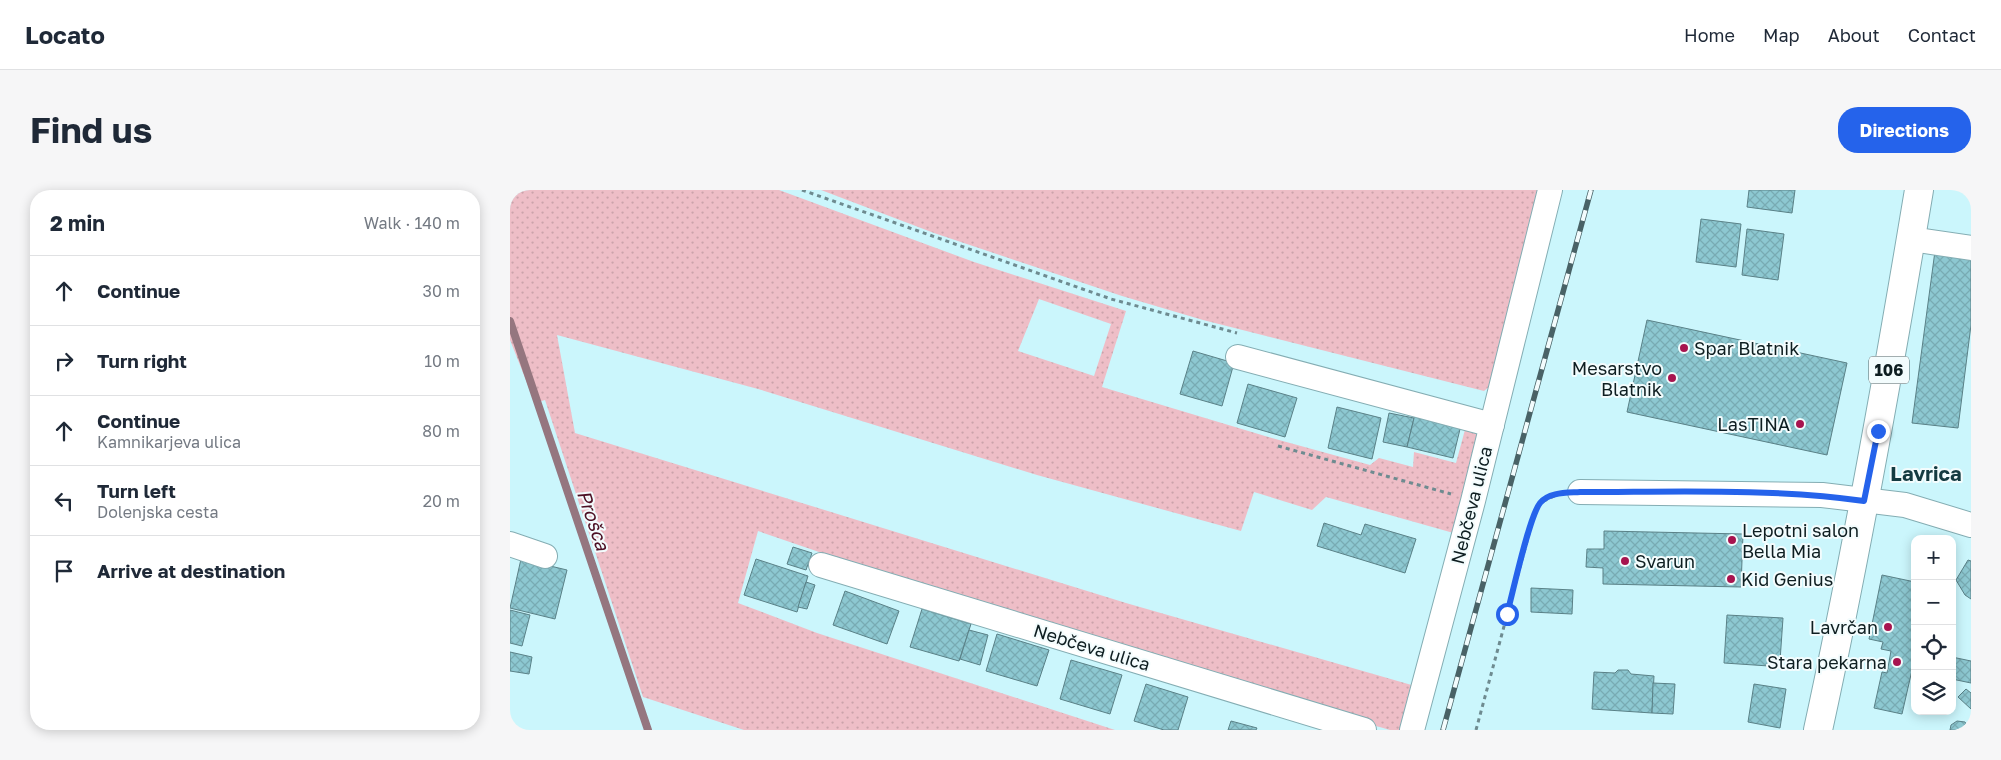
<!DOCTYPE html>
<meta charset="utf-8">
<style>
:root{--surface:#fff;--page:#f6f6f7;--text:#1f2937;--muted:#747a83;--line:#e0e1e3;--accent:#2563eb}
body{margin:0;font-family:"Golos Text",sans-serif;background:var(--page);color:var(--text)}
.controls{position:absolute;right:15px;bottom:15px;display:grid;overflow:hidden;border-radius:10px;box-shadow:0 2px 12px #0003}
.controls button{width:45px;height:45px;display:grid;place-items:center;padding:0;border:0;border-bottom:1px solid var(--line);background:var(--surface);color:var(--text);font:25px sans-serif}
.stop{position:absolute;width:15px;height:15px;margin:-11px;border:4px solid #2563eb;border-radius:50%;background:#fff}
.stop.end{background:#2563eb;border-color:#fff;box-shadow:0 1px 5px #0008}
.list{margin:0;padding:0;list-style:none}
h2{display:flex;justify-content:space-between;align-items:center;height:65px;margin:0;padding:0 20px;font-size:21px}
h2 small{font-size:16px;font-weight:400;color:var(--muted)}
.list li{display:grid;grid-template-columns:32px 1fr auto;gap:15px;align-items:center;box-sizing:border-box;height:70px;padding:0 20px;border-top:1px solid var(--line)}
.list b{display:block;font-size:19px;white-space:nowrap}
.list p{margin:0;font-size:16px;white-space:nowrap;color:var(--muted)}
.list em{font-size:16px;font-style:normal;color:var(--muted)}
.icon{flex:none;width:28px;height:28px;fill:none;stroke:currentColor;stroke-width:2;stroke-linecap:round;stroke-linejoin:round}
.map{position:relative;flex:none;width:1461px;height:540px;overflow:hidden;border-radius:20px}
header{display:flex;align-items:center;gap:30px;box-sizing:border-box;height:70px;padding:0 25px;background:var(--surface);border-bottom:1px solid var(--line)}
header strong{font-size:24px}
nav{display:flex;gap:28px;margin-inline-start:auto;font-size:18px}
.intro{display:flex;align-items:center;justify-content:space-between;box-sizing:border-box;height:120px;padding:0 30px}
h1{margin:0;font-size:35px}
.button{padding:12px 22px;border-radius:20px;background:var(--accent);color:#fff;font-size:18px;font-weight:700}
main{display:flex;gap:30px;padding:0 30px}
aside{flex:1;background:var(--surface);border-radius:20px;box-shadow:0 2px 12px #0003}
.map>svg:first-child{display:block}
.grass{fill:url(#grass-dots);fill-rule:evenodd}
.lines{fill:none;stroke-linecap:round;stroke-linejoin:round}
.stream{stroke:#95767f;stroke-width:8}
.building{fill:url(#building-cross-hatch);stroke:#5a8187}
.street-casing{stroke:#84adb3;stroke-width:26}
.primary-casing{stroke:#84adb3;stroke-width:30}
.path{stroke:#6e8b90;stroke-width:3;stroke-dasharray:4 4;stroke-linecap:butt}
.street{stroke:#fff;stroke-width:24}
.primary{stroke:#fff;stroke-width:28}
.rail-casing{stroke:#496266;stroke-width:5.5}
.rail{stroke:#f3fcfd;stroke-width:4;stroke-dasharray:11;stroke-linecap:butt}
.route{stroke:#2563eb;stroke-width:6}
.poi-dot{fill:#a7144f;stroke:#f3fcfd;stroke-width:2}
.labels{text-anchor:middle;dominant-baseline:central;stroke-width:4;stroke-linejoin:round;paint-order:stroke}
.shield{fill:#f3fcfd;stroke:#536163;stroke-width:1}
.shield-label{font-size:16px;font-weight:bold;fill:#0e1e21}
.poi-label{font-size:18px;fill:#0e1e21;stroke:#f3fcfd;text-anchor:start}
.street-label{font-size:18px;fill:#0e1e21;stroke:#f3fcfd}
.water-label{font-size:19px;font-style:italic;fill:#4d1024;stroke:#f3fcfd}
.quarter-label{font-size:20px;font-weight:bold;fill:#143b41;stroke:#f3fcfd}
</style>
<header>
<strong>Locato</strong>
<nav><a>Home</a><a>Map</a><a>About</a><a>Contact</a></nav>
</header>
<div class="intro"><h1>Find us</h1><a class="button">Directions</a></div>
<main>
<aside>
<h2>2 min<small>Walk · 140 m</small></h2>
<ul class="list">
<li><svg class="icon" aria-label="ahead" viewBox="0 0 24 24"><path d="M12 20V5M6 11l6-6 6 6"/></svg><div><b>Continue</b></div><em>30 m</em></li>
<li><svg class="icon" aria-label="right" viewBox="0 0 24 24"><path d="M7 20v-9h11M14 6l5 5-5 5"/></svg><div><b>Turn right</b></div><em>10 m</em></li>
<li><svg class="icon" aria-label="ahead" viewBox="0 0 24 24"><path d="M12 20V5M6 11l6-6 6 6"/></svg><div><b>Continue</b><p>Kamnikarjeva ulica</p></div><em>80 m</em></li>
<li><svg class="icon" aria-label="left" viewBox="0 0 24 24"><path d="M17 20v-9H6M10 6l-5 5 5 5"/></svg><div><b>Turn left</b><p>Dolenjska cesta</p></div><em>20 m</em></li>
<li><svg class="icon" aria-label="arrive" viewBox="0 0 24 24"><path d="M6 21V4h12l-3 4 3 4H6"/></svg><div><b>Arrive at destination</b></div></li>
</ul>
</aside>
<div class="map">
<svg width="1461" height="540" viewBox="0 0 1461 540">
<defs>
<pattern id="grass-dots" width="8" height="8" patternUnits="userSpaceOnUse" patternTransform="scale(1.25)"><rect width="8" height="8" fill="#eebec7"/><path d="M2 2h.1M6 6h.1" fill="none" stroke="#cba3ab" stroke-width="1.8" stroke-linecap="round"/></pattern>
<pattern id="building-cross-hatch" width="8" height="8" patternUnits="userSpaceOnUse" patternTransform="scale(1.25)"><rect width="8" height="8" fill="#8dc8d1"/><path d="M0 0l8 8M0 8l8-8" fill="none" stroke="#78abb3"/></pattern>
</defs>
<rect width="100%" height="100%" fill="#cbf6fc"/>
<g class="grass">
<path d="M 0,0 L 269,0 L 464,72 L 616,121 L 592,197 L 755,246 L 860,275 L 869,268 L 903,277 L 904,262 L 946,273 L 956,236 L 973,241 L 947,344 L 816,307 L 802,320 L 744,302 L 731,341 L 527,285 L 248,199 L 47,145 L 65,243 L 616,413 L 905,496 L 893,540 L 880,540 L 704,489 L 632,462 L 312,363 L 248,341 L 228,413 L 307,443 L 605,540 L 234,540 L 133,507 L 35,210 L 25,213 L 0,150 ZM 529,109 L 601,134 L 584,186 L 508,161 Z"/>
<path d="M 311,0 L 1031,0 L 984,193 L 974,201 L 693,130 L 612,106 L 424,43 Z"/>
</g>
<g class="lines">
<path class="stream" d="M 0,131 L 138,540"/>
</g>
<g class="building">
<path d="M 1239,0 L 1285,0 L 1282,23 L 1237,17 Z"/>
<path d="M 1191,29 L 1231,34 L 1226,77 L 1186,72 Z"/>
<path d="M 1237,39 L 1274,44 L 1268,90 L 1232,85 Z"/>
<path d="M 1425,61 L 1461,65 L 1461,135 L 1448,238 L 1402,233 Z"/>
<path d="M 1137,130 L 1337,173 L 1317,265 L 1117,222 Z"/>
<path d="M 683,161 L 724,173 L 712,216 L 670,204 Z"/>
<path d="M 738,194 L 787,208 L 775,247 L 727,233 Z"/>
<path d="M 827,217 L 871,228 L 862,269 L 818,258 Z"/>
<path d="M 879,223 L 904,228 L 897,257 L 873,252 Z"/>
<path d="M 905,224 L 951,235 L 943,268 L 897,257 Z"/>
<path d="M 814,333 L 851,345 L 855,334 L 906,349 L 895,383 L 807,356 Z"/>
<path d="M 1094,341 L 1233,344 L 1231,397 L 1093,394 L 1093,378 L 1076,377 L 1077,359 L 1094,359 Z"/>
<path d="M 283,357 L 302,363 L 296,380 L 277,374 Z"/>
<path d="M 11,369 L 57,380 L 45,429 L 0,418 Z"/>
<path d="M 246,369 L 298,386 L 287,422 L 234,405 Z"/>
<path d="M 1458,370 L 1461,371 L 1461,409 L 1455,405 L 1446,390 Z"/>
<path d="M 1372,385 L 1405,392 L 1405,467 L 1392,524 L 1364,518 L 1372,482 L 1377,483 L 1381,461 L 1371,459 L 1373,452 L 1359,449 Z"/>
<path d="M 296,392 L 305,395 L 297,419 L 288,417 Z"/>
<path d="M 1021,398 L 1063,400 L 1062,424 L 1021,422 Z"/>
<path d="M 335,401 L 389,421 L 377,454 L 323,435 Z"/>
<path d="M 412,419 L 461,434 L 449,471 L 400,457 Z"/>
<path d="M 0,420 L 20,425 L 12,456 L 0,453 Z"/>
<path d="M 1217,425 L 1273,428 L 1270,471 L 1260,471 L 1259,476 L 1214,473 Z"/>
<path d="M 459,440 L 478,445 L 470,475 L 450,469 Z"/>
<path d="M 487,444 L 539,460 L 527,496 L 476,481 Z"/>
<path d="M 0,462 L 22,467 L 19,484 L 0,481 Z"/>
<path d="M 1442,467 L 1461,471 L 1461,493 L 1442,489 Z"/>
<path d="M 561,470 L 612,485 L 600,524 L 550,509 Z"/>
<path d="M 1108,480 L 1118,480 L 1121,484 L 1144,486 L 1142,523 L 1082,519 L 1084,482 L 1105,483 Z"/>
<path d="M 1143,493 L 1165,494 L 1163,524 L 1142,523 Z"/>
<path d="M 636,494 L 678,507 L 668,540 L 654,540 L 624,531 Z"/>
<path d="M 1244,494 L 1276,499 L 1270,538 L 1238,532 Z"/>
<path d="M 1456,499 L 1461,503 L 1461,519 L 1448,507 Z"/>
<path d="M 721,531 L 747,538 L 746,540 L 718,540 Z"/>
<path d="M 1447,531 L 1455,532 L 1460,540 L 1440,540 L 1441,535 Z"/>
</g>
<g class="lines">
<defs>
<g id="street">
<path d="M 1401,49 L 1461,58"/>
<path d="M 728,167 L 982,235"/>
<path d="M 1070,302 L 1312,305 L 1395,315 L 1461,335"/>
<path d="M 0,354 L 35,366"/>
<path d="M 311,375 L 854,540"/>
<path d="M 902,540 L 963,311 L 1040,0"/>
</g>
<path id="primary" d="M 1308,540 C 1347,361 1379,181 1409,0"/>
</defs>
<use href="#street" class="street-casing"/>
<use href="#primary" class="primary-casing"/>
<g class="path">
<path d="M 292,0 L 601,109 L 727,143"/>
<path d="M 768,256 L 941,304"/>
<path d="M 966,540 L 1023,329 L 1030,313 L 1046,305"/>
</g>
<use href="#street" class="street"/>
<use href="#primary" class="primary"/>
<defs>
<path id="rail" d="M 933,540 L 1081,0"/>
</defs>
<use href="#rail" class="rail-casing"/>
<use href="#rail" class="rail"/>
</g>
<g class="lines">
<path class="route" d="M 997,424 C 1003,402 1019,327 1030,313 C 1039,302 1057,303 1070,302 C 1164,302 1261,298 1354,311 L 1368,241"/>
</g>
<g class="poi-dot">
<circle cx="1174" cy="158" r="5"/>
<circle cx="1162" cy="188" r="5"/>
<circle cx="1290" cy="234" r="5"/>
<circle cx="1222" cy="350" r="5"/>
<circle cx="1115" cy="371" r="5"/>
<circle cx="1221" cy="389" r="5"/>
<circle cx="1378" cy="437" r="5"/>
<circle cx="1387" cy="472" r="5"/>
</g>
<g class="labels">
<rect class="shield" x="1359" y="166.5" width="40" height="27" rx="4"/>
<g class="shield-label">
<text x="1379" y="180">106</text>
</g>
<g class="poi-label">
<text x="1184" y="158">Spar Blatnik</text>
<text x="1152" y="178" text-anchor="end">Mesarstvo<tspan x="1152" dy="21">Blatnik</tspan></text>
<text x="1280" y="234" text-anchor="end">LasTINA</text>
<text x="1232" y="340">Lepotni salon<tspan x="1232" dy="21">Bella Mia</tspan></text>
<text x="1125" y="371">Svarun</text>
<text x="1231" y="389">Kid Genius</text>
<text x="1368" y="437" text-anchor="end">Lavrčan</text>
<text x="1377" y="472" text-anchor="end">Stara pekarna</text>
</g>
<g class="street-label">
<text transform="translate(961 315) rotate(-76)">Nebčeva ulica</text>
<text transform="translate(582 457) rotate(17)">Nebčeva ulica</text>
</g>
<g class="water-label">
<text transform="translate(84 330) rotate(71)">Prošca</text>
</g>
<g class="quarter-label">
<text x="1416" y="283">Lavrica</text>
</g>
</g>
</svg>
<div class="controls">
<button>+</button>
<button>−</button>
<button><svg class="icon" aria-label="locate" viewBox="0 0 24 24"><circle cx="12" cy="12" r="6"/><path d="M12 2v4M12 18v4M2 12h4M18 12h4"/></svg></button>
<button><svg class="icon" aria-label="layers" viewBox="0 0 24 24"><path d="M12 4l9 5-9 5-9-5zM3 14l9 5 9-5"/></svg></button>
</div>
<div class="stop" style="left:997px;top:424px"></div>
<div class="stop end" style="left:1368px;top:241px"></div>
</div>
</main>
